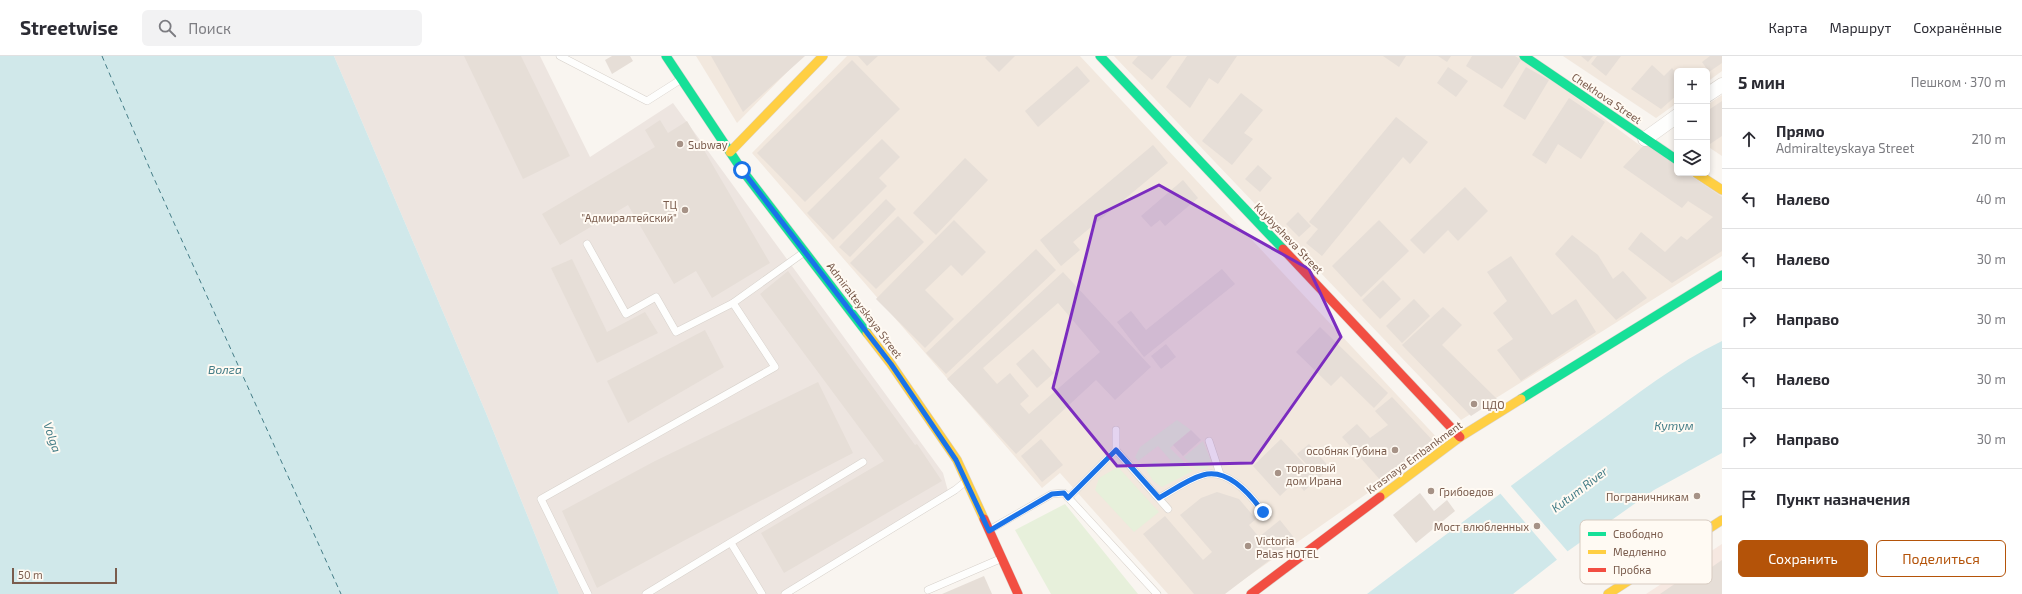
<!DOCTYPE html>
<html lang="ru">
<meta charset="utf-8">
<style>
:root{--surface:#fff;--page:#f2f2f3;--text:#2b2b33;--muted:#7c7c81;--line:#e1e1e2;--accent:#b45309}
body{margin:0;font-family:"Exo 2",sans-serif;background:var(--page);color:var(--text)}
.controls{position:absolute;right:12px;top:12px;display:grid;overflow:hidden;border-radius:6px;box-shadow:0 2px 6px #0003}
.controls button{width:36px;height:36px;display:grid;place-items:center;padding:0;border:0;border-bottom:1px solid var(--line);background:var(--surface);color:var(--text);font:20px sans-serif}
.scale{position:absolute;left:12px;bottom:10px;width:105px;box-sizing:border-box;padding-left:4px;border:2px solid #7a5c4d;border-top:0;font-size:11px;line-height:14px;white-space:nowrap;color:#7a5c4d;-webkit-text-stroke:3px #fffaf3;paint-order:stroke}
.stop{position:absolute;width:12px;height:12px;margin:-9px;border:3px solid #1a73e8;border-radius:50%;background:#fff}
.stop.end{background:#1a73e8;border-color:#fff;box-shadow:0 1px 4px #0008}
.list{margin:0;padding:0;list-style:none}
h2{display:flex;justify-content:space-between;align-items:center;height:52px;margin:0;padding:0 16px;font-size:17px}
h2 small{font-size:13px;font-weight:400;color:var(--muted)}
.list li{display:grid;grid-template-columns:26px 1fr auto;gap:12px;align-items:center;box-sizing:border-box;height:60px;padding:0 16px;border-top:1px solid var(--line)}
.list b{display:block;font-size:15px;white-space:nowrap}
.list p{margin:0;font-size:13px;white-space:nowrap;color:var(--muted)}
.list em{font-size:13px;font-style:normal;color:var(--muted)}
.actions{display:flex;gap:8px;padding:12px 16px}
.actions a{flex:1;padding:9px 0;border:1px solid var(--accent);border-radius:6px;text-align:center;font-size:14px;color:var(--accent)}
.actions .main{background:var(--accent);color:#fff}
.icon{flex:none;width:22px;height:22px;fill:none;stroke:currentColor;stroke-width:2;stroke-linecap:round;stroke-linejoin:round}
.map{position:relative;flex:none;width:1722px;height:538px;overflow:hidden}
header{display:flex;align-items:center;gap:24px;box-sizing:border-box;height:56px;padding:0 20px;background:var(--surface);border-bottom:1px solid var(--line)}
header strong{font-size:19px}
nav{display:flex;gap:22px;margin-inline-start:auto;font-size:14px}
.search{width:280px;height:36px;background:var(--page);display:flex;align-items:center;gap:10px;box-sizing:border-box;padding:0 14px;border-radius:6px;color:var(--muted);font-size:15px}
main{display:flex}
aside{flex:1;background:var(--surface)}
.map>svg:first-child{display:block}
.residential{fill:#f2e8de}
.commercial{fill:#f6e8e1}
.industrial{fill:#ede5e0}
.green{fill:#e7f0db}
.water{fill:#d0e8ea}
.pier{fill:#f9f5f0}
.lines{fill:none;stroke-linecap:round;stroke-linejoin:round}
.ferry{stroke:#437c86;stroke-width:1;stroke-dasharray:5 4;stroke-linecap:butt}
.building{fill:#e6ded7;fill-rule:evenodd}
.lane-casing{stroke:#d7d1cb;stroke-width:8}
.street-casing{stroke:#d7d1cb;stroke-width:15}
.fast-casing{stroke:#d9d2cb;stroke-width:10}
.slow-casing{stroke:#d9d2cb;stroke-width:10}
.jam-casing{stroke:#d9d2cb;stroke-width:10}
.lane{stroke:#fefefd;stroke-width:7}
.street{stroke:#fefefd;stroke-width:14}
.fast{stroke:#16e098;stroke-width:9}
.slow{stroke:#ffcf43;stroke-width:9}
.jam{stroke:#f24e42;stroke-width:9}
.route{stroke:#1a73e8;stroke-width:5}
.marked{fill:#7b2cbf;fill-opacity:0.2;stroke:#7b2cbf;stroke-width:3;stroke-linejoin:round}
.poi-dot{fill:#a69286;stroke:#fffaf3;stroke-width:1.5}
.labels{text-anchor:middle;dominant-baseline:central;stroke-width:4;stroke-linejoin:round;paint-order:stroke}
.street-label{font-size:11px;fill:#7a5c4d;stroke:#fffaf3}
.poi-label{font-size:11px;fill:#7a5c4d;stroke:#fffaf3;text-anchor:start}
.water-label{font-size:12px;font-style:italic;fill:#437c86;stroke:#fffaf3}
.key{fill:#fffaf3;stroke:#d7cbc1;stroke-width:1}
.key-label{font-size:11px;fill:#7a5c4d}
</style>
<header>
<strong>Streetwise</strong>
<div class="search"><svg class="icon" aria-label="search" viewBox="0 0 24 24"><circle cx="10" cy="10" r="6"/><path d="M15 15l6 6"/></svg>Поиск</div>
<nav><a>Карта</a><a>Маршрут</a><a>Сохранённые</a></nav>
</header>
<main>
<div class="map">
<svg width="1722" height="538" viewBox="0 0 1722 538">
<rect width="100%" height="100%" fill="#f9f5f0"/>
<g class="residential">
<path d="M 696,0 L 803,0 L 737,67 Z"/>
<path d="M 847,0 L 1080,0 L 1441,386 L 1223,538 L 1168,538 L 1060,417 L 1042,432 L 752,97 Z"/>
<path d="M 1114,0 L 1520,0 L 1677,117 L 1722,135 L 1722,200 L 1461,364 Z"/>
<path d="M 1563,0 L 1722,0 L 1722,15 L 1707,26 L 1707,15 L 1677,15 L 1677,47 L 1656,62 Z"/>
<path d="M 1722,39 L 1722,100 L 1707,90 L 1707,49 Z"/>
</g>
<path class="commercial" d="M 1722,488 L 1722,538 L 1646,538 Z"/>
<path class="industrial" d="M 334,0 L 540,0 L 590,101 L 673,47 L 943,417 L 948,435 L 783,538 L 559,538 L 486,357 Z"/>
<g class="green">
<path d="M 1177,364 L 1191,374 L 1170,392 L 1193,415 L 1162,431 L 1153,425 L 1146,413 L 1154,405 L 1166,410 L 1171,405 L 1158,390 L 1138,405 L 1135,401 L 1140,391 Z"/>
<path d="M 1203,385 L 1211,405 L 1207,413 L 1196,413 L 1184,401 Z"/>
<path d="M 1118,411 L 1159,456 L 1134,476 L 1095,434 L 1099,422 Z"/>
<path d="M 1065,448 L 1138,538 L 1051,538 L 1015,474 Z"/>
</g>
<g class="water">
<path d="M 0,0 L 334,0 L 486,357 L 559,538 L 0,538 Z"/>
<path d="M 1722,285 L 1722,397 L 1654,434 L 1568,495 L 1513,538 L 1367,538 C 1442,482 1517,424 1593,370 C 1635,340 1676,307 1722,285 Z"/>
</g>
<path class="pier" d="M 1509,428 L 1569,497 L 1558,505 L 1499,436 Z"/>
<g class="lines">
<path class="ferry" d="M 102,0 L 152,118 L 341,538"/>
</g>
<g class="building">
<path d="M 464,0 L 521,0 L 570,100 L 523,123 Z"/>
<path d="M 612,0 L 630,0 L 633,5 L 612,18 L 605,4 Z"/>
<path d="M 711,0 L 805,0 L 743,56 Z"/>
<path d="M 858,0 L 878,0 L 867,10 Z"/>
<path d="M 987,0 L 1015,0 L 999,16 L 985,2 Z"/>
<path d="M 1138,0 L 1172,0 L 1152,24 L 1132,7 Z"/>
<path d="M 1187,0 L 1237,0 L 1218,28 L 1209,22 L 1190,52 L 1166,31 Z"/>
<path d="M 1383,0 L 1406,0 L 1399,11 Z"/>
<path d="M 1438,0 L 1451,0 L 1447,6 Z"/>
<path d="M 1472,0 L 1515,0 L 1521,4 L 1502,33 L 1466,10 Z"/>
<path d="M 1581,0 L 1593,0 L 1588,6 Z"/>
<path d="M 1597,0 L 1621,0 L 1606,20 L 1591,8 Z"/>
<path d="M 1710,0 L 1722,0 L 1722,7 L 1709,16 L 1702,6 Z"/>
<path d="M 852,4 L 900,53 L 805,146 L 757,97 Z"/>
<path d="M 1652,9 L 1664,20 L 1672,12 L 1677,19 L 1677,39 L 1661,53 L 1631,33 Z"/>
<path d="M 1077,10 L 1090,25 L 1038,71 L 1025,55 Z"/>
<path d="M 1448,11 L 1468,25 L 1456,41 L 1437,27 Z"/>
<path d="M 1526,11 L 1549,24 L 1525,64 L 1503,50 Z"/>
<path d="M 1241,37 L 1263,54 L 1244,77 L 1253,83 L 1232,109 L 1202,85 Z"/>
<path d="M 1569,42 L 1605,66 L 1581,103 L 1558,88 L 1546,108 L 1532,99 Z"/>
<path d="M 1722,45 L 1722,80 L 1710,88 L 1707,86 L 1707,55 Z"/>
<path d="M 1396,61 L 1428,86 L 1410,108 L 1403,101 L 1322,200 L 1306,187 L 1318,173 L 1309,166 Z"/>
<path d="M 660,64 L 668,77 L 687,65 L 770,207 L 712,242 L 696,215 L 674,228 L 628,149 L 560,189 L 542,158 L 655,91 L 645,74 Z"/>
<path d="M 882,83 L 900,101 L 879,122 L 887,130 L 833,184 L 807,157 Z"/>
<path d="M 1645,88 L 1677,110 L 1677,117 L 1687,117 L 1722,141 L 1722,195 L 1672,227 L 1628,193 L 1641,176 L 1665,196 L 1681,180 L 1687,184 L 1713,161 L 1688,145 L 1682,152 L 1623,111 Z"/>
<path d="M 1153,89 L 1168,107 L 1073,186 L 1080,194 L 1061,210 L 1040,184 Z"/>
<path d="M 965,102 L 988,124 L 936,179 L 913,157 Z"/>
<path d="M 1258,109 L 1272,122 L 1260,136 L 1245,123 Z"/>
<path d="M 1183,124 L 1198,142 L 1165,170 L 1160,164 L 1151,171 L 1141,160 Z"/>
<path d="M 1465,131 L 1488,155 L 1458,185 L 1448,174 L 1424,198 L 1410,184 Z"/>
<path d="M 886,143 L 896,153 L 850,201 L 839,191 Z"/>
<path d="M 1298,156 L 1311,170 L 1299,181 L 1286,168 Z"/>
<path d="M 898,160 L 924,186 L 876,233 L 850,207 Z"/>
<path d="M 954,164 L 986,196 L 962,220 L 951,209 L 925,234 L 954,263 L 925,292 L 876,243 Z"/>
<path d="M 1379,164 L 1409,195 L 1361,241 L 1332,210 Z"/>
<path d="M 1572,179 L 1598,199 L 1613,223 L 1623,215 L 1647,242 L 1616,264 L 1555,198 Z"/>
<path d="M 1036,193 L 1056,214 L 946,318 L 926,297 Z"/>
<path d="M 1511,200 L 1552,259 L 1576,243 L 1596,276 L 1521,325 L 1497,294 L 1513,283 L 1493,257 L 1507,245 L 1487,216 Z"/>
<path d="M 572,203 L 607,276 L 645,256 L 658,277 L 597,307 L 551,212 Z"/>
<path d="M 1222,213 L 1235,228 L 1144,301 L 1117,266 L 1131,255 L 1146,274 Z"/>
<path d="M 788,215 L 915,389 L 917,388 L 942,425 L 784,517 L 761,477 L 884,405 L 760,238 Z"/>
<path d="M 1063,216 L 1151,311 L 1115,344 L 1096,324 L 1016,398 L 947,323 ZM 1058,247 L 1100,296 L 1029,358 L 1020,348 L 1029,340 L 1010,317 L 997,328 L 983,312 Z"/>
<path d="M 1383,224 L 1401,243 L 1380,263 L 1362,244 Z"/>
<path d="M 1414,243 L 1430,260 L 1402,287 L 1386,270 Z"/>
<path d="M 1443,251 L 1462,269 L 1442,289 L 1497,343 L 1471,360 L 1402,289 Z"/>
<path d="M 1320,271 L 1388,337 L 1374,352 L 1341,320 L 1331,330 L 1296,296 Z"/>
<path d="M 705,274 L 724,311 L 628,367 L 607,325 Z"/>
<path d="M 1166,288 L 1176,301 L 1161,313 L 1151,300 Z"/>
<path d="M 1033,293 L 1054,317 L 1037,332 L 1016,308 Z"/>
<path d="M 818,326 L 853,397 L 687,483 L 597,532 L 562,455 L 655,405 Z"/>
<path d="M 1392,341 L 1435,387 L 1383,427 L 1342,381 L 1357,368 L 1370,382 L 1388,369 L 1375,355 Z"/>
<path d="M 1191,374 L 1201,384 L 1183,400 L 1173,389 Z"/>
<path d="M 1041,383 L 1063,409 L 1042,426 L 1021,400 Z"/>
<path d="M 1281,383 L 1318,423 L 1304,435 L 1296,425 L 1280,440 L 1253,410 Z"/>
<path d="M 1309,388 L 1330,412 L 1319,422 L 1297,398 Z"/>
<path d="M 1217,436 L 1239,443 L 1256,463 L 1249,469 L 1259,481 L 1280,464 L 1296,484 L 1225,538 L 1194,538 L 1143,478 L 1165,460 L 1203,504 L 1212,496 L 1180,459 L 1201,442 Z"/>
<path d="M 1420,437 L 1434,455 L 1447,444 L 1455,455 L 1416,487 L 1393,459 Z"/>
<path d="M 1722,504 L 1722,538 L 1660,538 L 1695,514 L 1699,520 Z"/>
<path d="M 984,520 L 992,538 L 942,538 Z"/>
</g>
<g class="lines">
<defs>
<g id="lane">
<path d="M 560,0 L 647,45 L 680,24"/>
<path d="M 587,188 L 626,258 L 656,241 L 676,276 L 733,247"/>
<path d="M 1209,385 L 1220,418"/>
<path d="M 1116,394 L 1168,453"/>
<path d="M 1068,442 L 1116,394 L 1116,374"/>
<path d="M 1159,442 C 1172,435 1188,423 1203,419 C 1227,412 1250,438 1263,456"/>
<path d="M 991,473 L 1052,438 L 1064,437 L 1157,538"/>
<path d="M 731,487 L 762,538"/>
<path d="M 928,534 L 1000,503"/>
<path d="M 588,538 L 541,443 L 775,311 L 733,247 L 803,197"/>
<path d="M 646,538 L 863,406"/>
<path d="M 785,538 L 955,434 L 965,426"/>
</g>
<g id="street">
<path d="M 1707,39 L 1722,29"/>
<path d="M 1645,83 L 1677,60"/>
</g>
<g id="fast">
<path d="M 666,0 L 742,114 L 867,277"/>
<path d="M 1100,0 L 1283,193"/>
<path d="M 1524,0 L 1677,104"/>
<path d="M 1521,343 L 1722,219"/>
</g>
<g id="slow">
<path d="M 730,96 L 823,0"/>
<path d="M 1696,117 L 1722,134"/>
<path d="M 867,277 L 891,308 L 957,404 L 984,463"/>
<path d="M 1380,441 L 1460,381 L 1521,343"/>
<path d="M 1608,538 L 1722,464"/>
</g>
<g id="jam">
<path d="M 1283,193 L 1460,381"/>
<path d="M 984,463 L 1018,538"/>
<path d="M 1251,538 L 1380,441"/>
</g>
</defs>
<use href="#lane" class="lane-casing"/>
<use href="#street" class="street-casing"/>
<use href="#fast" class="fast-casing"/>
<use href="#slow" class="slow-casing"/>
<use href="#jam" class="jam-casing"/>
<use href="#lane" class="lane"/>
<use href="#street" class="street"/>
<use href="#fast" class="fast"/>
<use href="#slow" class="slow"/>
<use href="#jam" class="jam"/>
</g>
<g class="lines">
<path class="route" d="M 742,114 L 891,308 L 956,404 L 989,475 L 1052,438 L 1064,437 L 1068,442 L 1116,394 L 1159,442 C 1172,435 1188,423 1203,419 C 1227,412 1250,438 1263,456"/>
</g>
<path class="marked" d="M 1159,129 L 1309,213 L 1341,281 L 1252,407 L 1117,410 L 1053,332 L 1096,160 Z"/>
<g class="poi-dot">
<circle cx="680" cy="88" r="4"/>
<circle cx="685" cy="154" r="4"/>
<circle cx="1474" cy="348" r="4"/>
<circle cx="1395" cy="394" r="4"/>
<circle cx="1278" cy="417" r="4"/>
<circle cx="1431" cy="435" r="4"/>
<circle cx="1697" cy="440" r="4"/>
<circle cx="1537" cy="470" r="4"/>
<circle cx="1248" cy="490" r="4"/>
</g>
<g class="labels">
<g class="street-label">
<text transform="translate(1607 42) rotate(34)">Chekhova Street</text>
<text transform="translate(1289 182) rotate(46)">Kuybysheva Street</text>
<text transform="translate(865 254) rotate(53)">Admiralteyskaya Street</text>
<text transform="translate(1414 401) rotate(-36)">Krasnaya Embankment</text>
</g>
<g class="poi-label">
<text x="688" y="88">Subway</text>
<text x="677" y="148" text-anchor="end">ТЦ<tspan x="677" dy="13">"Адмиралтейский"</tspan></text>
<text x="1482" y="348">ЦДО</text>
<text x="1387" y="394" text-anchor="end">особняк Губина</text>
<text x="1286" y="411">торговый<tspan x="1286" dy="13">дом Ирана</tspan></text>
<text x="1439" y="435">Грибоедов</text>
<text x="1689" y="440" text-anchor="end">Пограничникам</text>
<text x="1529" y="470" text-anchor="end">Мост влюбленных</text>
<text x="1256" y="484">Victoria<tspan x="1256" dy="13">Palas HOTEL</tspan></text>
</g>
<g class="water-label">
<text x="225" y="313">Волга</text>
<text x="1674" y="369">Кутум</text>
<text transform="translate(53 381) rotate(71)">Volga</text>
<text transform="translate(1579 433) rotate(-37)">Kutum River</text>
</g>
</g>
<rect x="1580" y="464" width="132" height="64" rx="6" class="key"/>
<rect x="1588" y="476" width="18" height="4" fill="#16e098"/>
<rect x="1588" y="494" width="18" height="4" fill="#ffcf43"/>
<rect x="1588" y="512" width="18" height="4" fill="#f24e42"/>
<g class="key-label">
<text x="1613" y="482">Свободно</text>
<text x="1613" y="500">Медленно</text>
<text x="1613" y="518">Пробка</text>
</g>
</svg>
<div class="controls">
<button>+</button>
<button>−</button>
<button><svg class="icon" aria-label="layers" viewBox="0 0 24 24"><path d="M12 4l9 5-9 5-9-5zM3 14l9 5 9-5"/></svg></button>
</div>
<div class="scale">50 m</div>
<div class="stop" style="left:742px;top:114px"></div>
<div class="stop end" style="left:1263px;top:456px"></div>
</div>
<aside>
<h2>5 мин<small>Пешком · 370 m</small></h2>
<ul class="list">
<li><svg class="icon" aria-label="ahead" viewBox="0 0 24 24"><path d="M12 20V5M6 11l6-6 6 6"/></svg><div><b>Прямо</b><p>Admiralteyskaya Street</p></div><em>210 m</em></li>
<li><svg class="icon" aria-label="left" viewBox="0 0 24 24"><path d="M17 20v-9H6M10 6l-5 5 5 5"/></svg><div><b>Налево</b></div><em>40 m</em></li>
<li><svg class="icon" aria-label="left" viewBox="0 0 24 24"><path d="M17 20v-9H6M10 6l-5 5 5 5"/></svg><div><b>Налево</b></div><em>30 m</em></li>
<li><svg class="icon" aria-label="right" viewBox="0 0 24 24"><path d="M7 20v-9h11M14 6l5 5-5 5"/></svg><div><b>Направо</b></div><em>30 m</em></li>
<li><svg class="icon" aria-label="left" viewBox="0 0 24 24"><path d="M17 20v-9H6M10 6l-5 5 5 5"/></svg><div><b>Налево</b></div><em>30 m</em></li>
<li><svg class="icon" aria-label="right" viewBox="0 0 24 24"><path d="M7 20v-9h11M14 6l5 5-5 5"/></svg><div><b>Направо</b></div><em>30 m</em></li>
<li><svg class="icon" aria-label="arrive" viewBox="0 0 24 24"><path d="M6 21V4h12l-3 4 3 4H6"/></svg><div><b>Пункт назначения</b></div></li>
</ul>
<div class="actions"><a class="main">Сохранить</a><a>Поделиться</a></div>
</aside>
</main>
